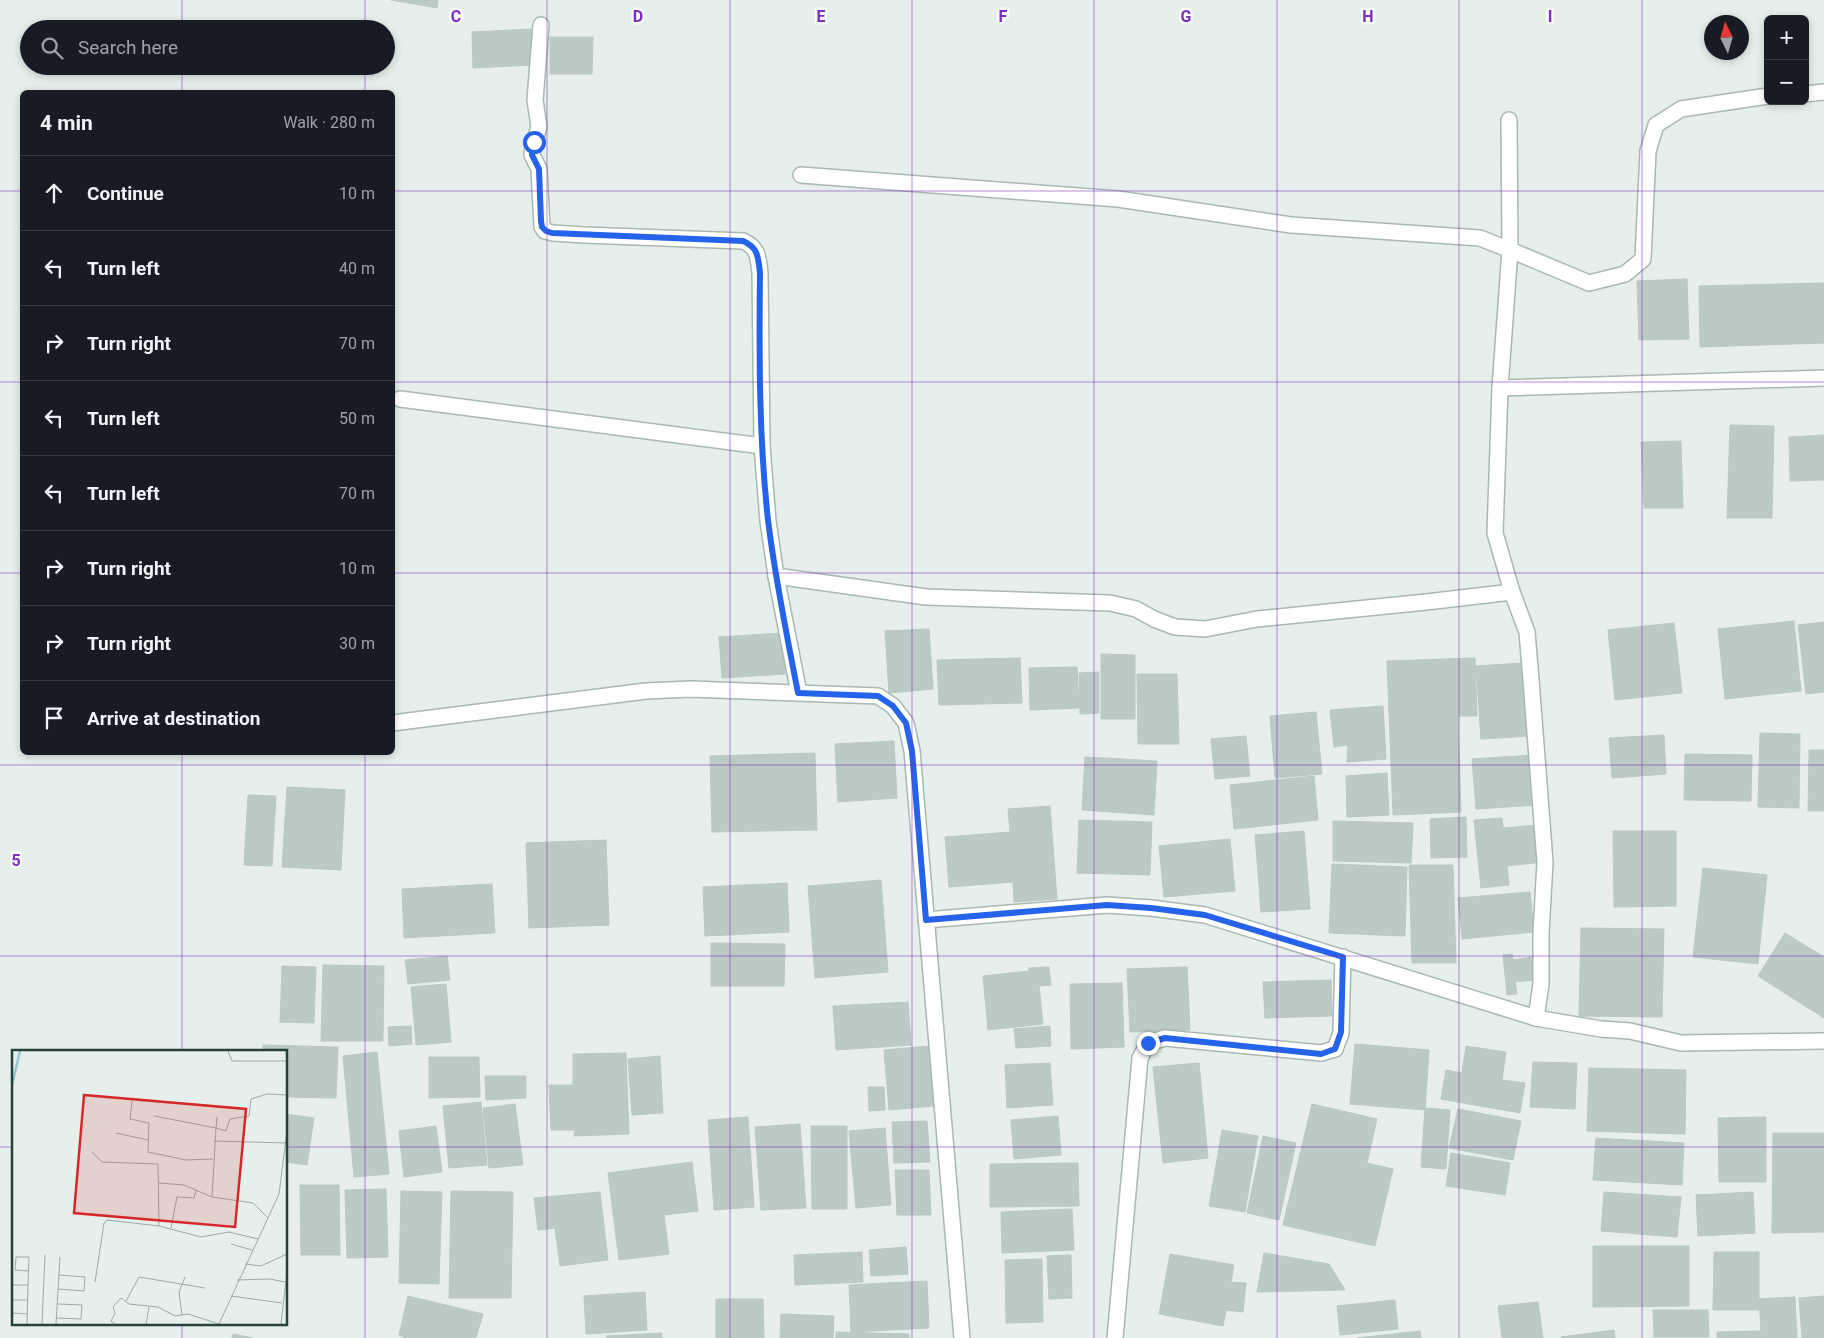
<!DOCTYPE html>
<meta charset="utf-8">
<style>
:root{--surface:#171b24;--page:#20242c;--text:#f1f3f6;--muted:#9ea1a6;--line:#363941}
body{margin:0;font-family:Roboto,sans-serif;background:var(--page);color:var(--text)}
.controls{position:absolute;right:15px;top:15px;display:grid;overflow:hidden;border-radius:8px;box-shadow:0 2px 8px #0003}
.controls button{width:45px;height:45px;display:grid;place-items:center;padding:0;border:0;border-bottom:1px solid var(--line);background:var(--surface);color:var(--text);font:25px sans-serif}
.compass{position:absolute;left:1704px;top:15px;width:45px;height:45px;border-radius:50%;background:var(--surface);box-shadow:0 2px 8px #0003;rotate:355deg}
.stop{position:absolute;width:15px;height:15px;margin:-11px;border:4px solid #2563eb;border-radius:50%;background:#fff}
.stop.end{background:#2563eb;border-color:#fff;box-shadow:0 1px 5px #0008}
.list{margin:0;padding:0;list-style:none}
h2{display:flex;justify-content:space-between;align-items:center;height:65px;margin:0;padding:0 20px;font-size:21px}
h2 small{font-size:16px;font-weight:400;color:var(--muted)}
.list li{display:grid;grid-template-columns:32px 1fr auto;gap:15px;align-items:center;box-sizing:border-box;height:75px;padding:0 20px;border-top:1px solid var(--line)}
.list b{display:block;font-size:19px;white-space:nowrap}
.list em{font-size:16px;font-style:normal;color:var(--muted)}
.icon{flex:none;width:28px;height:28px;fill:none;stroke:currentColor;stroke-width:2;stroke-linecap:round;stroke-linejoin:round}
.map{position:relative;flex:none;width:1824px;height:1338px;overflow:hidden}
.search{position:absolute;background:var(--surface);box-shadow:0 2px 8px #0003;left:20px;top:20px;width:375px;height:55px;display:flex;align-items:center;gap:12px;box-sizing:border-box;padding:0 18px;border-radius:28px;color:var(--muted);font-size:19px}
.panel{position:absolute;background:var(--surface);box-shadow:0 2px 8px #0003;left:20px;top:90px;width:375px;height:665px;border-radius:8px}
.map>svg:first-child{display:block}
.building{fill:#bbcac4;stroke:#b8c9c2}
.lines{fill:none;stroke-linecap:round;stroke-linejoin:round}
.minor-casing{stroke:#a8b8b2;stroke-width:18}
.minor{stroke:#fff;stroke-width:15}
.route{stroke:#2563eb;stroke-width:6}
.grid{fill:none;stroke:#7b2cbf;stroke-width:1;stroke-opacity:0.55}
.inset-river{fill:none;stroke:#8ec9d4;stroke-width:2.5}
.inset-road{fill:none;stroke:#98aaa4;stroke-width:1}
.view{fill:#d62828;fill-opacity:0.15;stroke:#d62828;stroke-width:2.5}
.inset-edge{fill:none;stroke:#24423a;stroke-width:2.5}
.grid-label{font-size:16px;text-anchor:middle;font-weight:bold;fill:#7b2cbf;stroke:#f7fbf9;stroke-width:5;stroke-linejoin:round;paint-order:stroke}
</style>
<div class="map">
<svg width="1824" height="1338" viewBox="0 0 1824 1338">
<rect width="100%" height="100%" fill="#e6efeb"/>
<g class="building">
<path d="M 391,0 L 438,0 L 437,8 Z"/>
<path d="M 531,29 L 532,65 L 473,68 L 472,32 Z"/>
<path d="M 550,37 L 593,37 L 592,74 L 550,74 Z"/>
<path d="M 1687,279 L 1689,339 L 1639,340 L 1637,281 Z"/>
<path d="M 1824,283 L 1824,343 L 1700,347 L 1699,286 Z"/>
<path d="M 1730,425 L 1774,426 L 1772,518 L 1727,518 Z"/>
<path d="M 1824,435 L 1824,480 L 1790,481 L 1789,437 Z"/>
<path d="M 1681,441 L 1683,508 L 1644,508 L 1641,442 Z"/>
<path d="M 1794,621 L 1801,691 L 1725,699 L 1718,629 Z"/>
<path d="M 1824,622 L 1824,692 L 1806,694 L 1798,625 Z"/>
<path d="M 1674,623 L 1682,693 L 1615,700 L 1608,630 Z"/>
<path d="M 929,629 L 933,689 L 889,693 L 885,631 Z"/>
<path d="M 782,633 L 785,674 L 722,678 L 719,637 Z"/>
<path d="M 1101,654 L 1135,655 L 1135,719 L 1101,719 Z"/>
<path d="M 1020,658 L 1022,703 L 939,705 L 937,660 Z"/>
<path d="M 1475,658 L 1477,716 L 1458,716 L 1461,812 L 1393,815 L 1387,661 Z"/>
<path d="M 1524,663 L 1529,736 L 1481,739 L 1476,666 Z"/>
<path d="M 1077,667 L 1079,708 L 1030,710 L 1029,668 Z"/>
<path d="M 1099,672 L 1099,713 L 1080,714 L 1079,673 Z"/>
<path d="M 1137,674 L 1177,674 L 1179,744 L 1138,744 Z"/>
<path d="M 1383,706 L 1386,759 L 1347,762 L 1348,745 L 1334,747 L 1330,710 Z"/>
<path d="M 1316,712 L 1322,774 L 1275,778 L 1270,716 Z"/>
<path d="M 1760,733 L 1800,734 L 1799,808 L 1758,807 Z"/>
<path d="M 1664,735 L 1666,774 L 1612,778 L 1609,738 Z"/>
<path d="M 1246,736 L 1250,776 L 1215,779 L 1211,739 Z"/>
<path d="M 894,741 L 897,798 L 838,802 L 835,744 Z"/>
<path d="M 1809,750 L 1824,750 L 1824,811 L 1808,811 Z"/>
<path d="M 815,753 L 817,830 L 712,832 L 710,756 Z"/>
<path d="M 1685,754 L 1752,755 L 1751,801 L 1684,800 Z"/>
<path d="M 1535,755 L 1538,805 L 1476,809 L 1472,759 Z"/>
<path d="M 1085,757 L 1157,761 L 1154,815 L 1082,810 Z"/>
<path d="M 1387,773 L 1389,815 L 1347,817 L 1346,776 Z"/>
<path d="M 1314,776 L 1318,820 L 1234,829 L 1230,785 Z"/>
<path d="M 287,787 L 345,790 L 341,870 L 282,867 Z"/>
<path d="M 248,795 L 276,796 L 272,866 L 244,865 Z"/>
<path d="M 1050,806 L 1057,899 L 1014,902 L 1013,882 L 949,887 L 945,837 L 1010,832 L 1008,809 Z"/>
<path d="M 1466,817 L 1467,857 L 1431,858 L 1430,819 Z"/>
<path d="M 1502,818 L 1503,828 L 1539,825 L 1543,862 L 1507,866 L 1509,885 L 1481,888 L 1474,820 Z"/>
<path d="M 1079,820 L 1152,822 L 1150,875 L 1077,873 Z"/>
<path d="M 1333,821 L 1413,823 L 1411,863 L 1333,861 Z"/>
<path d="M 1304,831 L 1310,909 L 1261,912 L 1255,835 Z"/>
<path d="M 1613,831 L 1676,831 L 1676,906 L 1614,907 Z"/>
<path d="M 1230,839 L 1235,891 L 1164,897 L 1159,846 Z"/>
<path d="M 606,840 L 609,925 L 529,928 L 526,843 Z"/>
<path d="M 1332,864 L 1407,867 L 1405,936 L 1329,933 Z"/>
<path d="M 1409,865 L 1453,865 L 1456,963 L 1412,963 Z"/>
<path d="M 1703,868 L 1767,875 L 1758,964 L 1693,957 Z"/>
<path d="M 881,880 L 888,972 L 815,978 L 808,886 Z"/>
<path d="M 787,883 L 789,932 L 705,936 L 703,887 Z"/>
<path d="M 492,884 L 495,933 L 404,938 L 402,889 Z"/>
<path d="M 1530,892 L 1534,932 L 1462,939 L 1458,898 Z"/>
<path d="M 1581,928 L 1664,929 L 1662,1017 L 1579,1016 Z"/>
<path d="M 1785,933 L 1824,957 L 1824,1018 L 1758,976 Z"/>
<path d="M 711,943 L 785,944 L 784,986 L 711,986 Z"/>
<path d="M 1512,954 L 1513,960 L 1532,957 L 1534,980 L 1515,982 L 1517,994 L 1507,995 L 1503,955 Z"/>
<path d="M 447,956 L 450,980 L 408,984 L 405,960 Z"/>
<path d="M 323,965 L 384,966 L 383,1041 L 321,1041 Z"/>
<path d="M 282,966 L 316,967 L 314,1023 L 280,1022 Z"/>
<path d="M 1049,967 L 1051,985 L 1039,986 L 1043,1024 L 988,1030 L 983,976 L 1029,971 L 1029,968 Z"/>
<path d="M 1187,967 L 1190,1030 L 1130,1032 L 1127,969 Z"/>
<path d="M 1331,980 L 1332,1016 L 1265,1018 L 1263,982 Z"/>
<path d="M 1122,983 L 1124,1047 L 1071,1049 L 1070,984 Z"/>
<path d="M 446,984 L 451,1042 L 416,1045 L 411,987 Z"/>
<path d="M 908,1002 L 911,1045 L 836,1050 L 833,1006 Z"/>
<path d="M 411,1026 L 412,1044 L 389,1046 L 388,1027 Z"/>
<path d="M 1050,1026 L 1051,1046 L 1016,1048 L 1014,1029 Z"/>
<path d="M 1355,1044 L 1429,1050 L 1425,1110 L 1350,1104 Z"/>
<path d="M 263,1045 L 338,1047 L 336,1098 L 286,1097 L 286,1052 L 263,1052 Z"/>
<path d="M 930,1046 L 934,1106 L 889,1110 L 884,1050 Z"/>
<path d="M 1466,1046 L 1506,1052 L 1502,1080 L 1525,1083 L 1520,1113 L 1441,1099 L 1446,1070 L 1462,1073 Z"/>
<path d="M 377,1052 L 389,1174 L 354,1177 L 343,1056 Z"/>
<path d="M 626,1053 L 629,1134 L 574,1136 L 575,1130 L 551,1130 L 549,1085 L 573,1085 L 573,1054 Z"/>
<path d="M 660,1056 L 663,1113 L 632,1115 L 628,1059 Z"/>
<path d="M 429,1057 L 479,1057 L 480,1097 L 429,1098 Z"/>
<path d="M 1533,1062 L 1577,1063 L 1575,1109 L 1530,1107 Z"/>
<path d="M 1050,1063 L 1053,1105 L 1007,1108 L 1005,1065 Z"/>
<path d="M 1199,1063 L 1208,1158 L 1163,1163 L 1153,1067 Z"/>
<path d="M 1589,1068 L 1686,1070 L 1685,1134 L 1587,1131 Z"/>
<path d="M 485,1076 L 526,1076 L 526,1098 L 486,1100 Z"/>
<path d="M 868,1087 L 884,1087 L 885,1110 L 869,1111 Z"/>
<path d="M 481,1102 L 487,1165 L 449,1168 L 443,1106 Z"/>
<path d="M 515,1104 L 523,1165 L 489,1168 L 483,1108 Z"/>
<path d="M 1312,1104 L 1377,1119 L 1367,1163 L 1393,1169 L 1375,1246 L 1283,1225 Z"/>
<path d="M 1425,1108 L 1450,1110 L 1446,1169 L 1421,1167 Z"/>
<path d="M 1458,1109 L 1521,1121 L 1513,1160 L 1449,1148 Z"/>
<path d="M 286,1114 L 314,1118 L 307,1165 L 286,1162 Z"/>
<path d="M 1058,1116 L 1061,1155 L 1014,1159 L 1011,1120 Z"/>
<path d="M 748,1117 L 754,1207 L 714,1210 L 708,1120 Z"/>
<path d="M 1766,1117 L 1766,1182 L 1719,1182 L 1718,1118 Z"/>
<path d="M 927,1121 L 930,1162 L 894,1163 L 892,1122 Z"/>
<path d="M 800,1124 L 806,1208 L 761,1210 L 755,1127 Z"/>
<path d="M 436,1126 L 442,1172 L 404,1177 L 399,1131 Z"/>
<path d="M 811,1126 L 847,1126 L 847,1209 L 812,1209 Z"/>
<path d="M 885,1128 L 891,1205 L 856,1208 L 849,1131 Z"/>
<path d="M 1222,1130 L 1258,1136 L 1245,1212 L 1209,1206 Z"/>
<path d="M 1773,1133 L 1824,1133 L 1824,1232 L 1772,1233 Z"/>
<path d="M 1263,1136 L 1296,1143 L 1279,1220 L 1247,1213 Z"/>
<path d="M 1596,1138 L 1684,1143 L 1682,1185 L 1593,1180 Z"/>
<path d="M 1451,1153 L 1510,1163 L 1505,1195 L 1446,1186 Z"/>
<path d="M 692,1162 L 698,1211 L 664,1215 L 669,1254 L 619,1260 L 608,1173 Z"/>
<path d="M 1078,1163 L 1079,1206 L 990,1207 L 990,1164 Z"/>
<path d="M 895,1170 L 929,1170 L 931,1215 L 897,1215 Z"/>
<path d="M 300,1185 L 339,1185 L 340,1255 L 301,1255 Z"/>
<path d="M 386,1189 L 388,1257 L 347,1258 L 345,1190 Z"/>
<path d="M 401,1191 L 442,1192 L 439,1284 L 399,1283 Z"/>
<path d="M 451,1191 L 513,1192 L 511,1298 L 449,1298 Z"/>
<path d="M 600,1192 L 608,1260 L 560,1266 L 555,1228 L 538,1230 L 534,1198 Z"/>
<path d="M 1604,1192 L 1681,1197 L 1677,1237 L 1601,1231 Z"/>
<path d="M 1753,1192 L 1755,1233 L 1698,1236 L 1696,1195 Z"/>
<path d="M 1072,1209 L 1074,1250 L 1002,1253 L 1001,1212 Z"/>
<path d="M 1593,1246 L 1689,1246 L 1689,1306 L 1593,1307 Z"/>
<path d="M 906,1247 L 908,1274 L 871,1276 L 869,1250 Z"/>
<path d="M 862,1252 L 863,1282 L 795,1285 L 794,1255 Z"/>
<path d="M 1714,1252 L 1759,1252 L 1759,1310 L 1713,1310 Z"/>
<path d="M 1264,1253 L 1329,1264 L 1345,1290 L 1257,1292 Z"/>
<path d="M 1170,1254 L 1234,1265 L 1231,1282 L 1246,1283 L 1243,1312 L 1226,1310 L 1223,1326 L 1159,1314 Z"/>
<path d="M 1071,1255 L 1072,1298 L 1049,1299 L 1047,1256 Z"/>
<path d="M 1042,1259 L 1043,1322 L 1006,1323 L 1005,1260 Z"/>
<path d="M 927,1281 L 929,1328 L 851,1332 L 849,1285 Z"/>
<path d="M 645,1292 L 647,1330 L 586,1334 L 584,1296 Z"/>
<path d="M 408,1296 L 483,1314 L 476,1338 L 403,1338 L 404,1337 L 399,1335 Z"/>
<path d="M 1824,1296 L 1824,1338 L 1802,1338 L 1799,1298 Z"/>
<path d="M 1795,1297 L 1797,1338 L 1717,1338 L 1717,1332 L 1761,1331 L 1759,1299 Z"/>
<path d="M 716,1299 L 763,1299 L 764,1338 L 716,1338 Z"/>
<path d="M 1395,1300 L 1398,1329 L 1340,1335 L 1337,1306 Z"/>
<path d="M 1538,1302 L 1543,1338 L 1502,1338 L 1498,1306 Z"/>
<path d="M 1653,1310 L 1708,1310 L 1709,1337 L 1654,1337 Z"/>
<path d="M 781,1314 L 834,1316 L 833,1338 L 780,1338 Z"/>
<path d="M 1614,1330 L 1615,1338 L 1562,1338 L 1561,1337 Z"/>
<path d="M 1420,1331 L 1421,1338 L 1357,1338 Z"/>
<path d="M 836,1332 L 909,1334 L 909,1338 L 836,1338 Z"/>
<path d="M 662,1333 L 662,1338 L 607,1338 L 606,1336 Z"/>
<path d="M 233,1334 L 253,1338 L 232,1338 Z"/>
</g>
<g class="lines">
<defs>
<g id="minor">
<path d="M 541,25 L 535,100 L 539,127 L 534,142 L 532,155 L 539,169 L 542,227 L 545,231 L 553,233 L 584,235 L 743,241 C 759,248 758,258 760,273 L 762,446 L 768,521 L 776,576 L 926,597 L 1110,603 L 1136,609 L 1154,619 L 1175,627 L 1205,629 L 1257,619 L 1426,602 L 1512,592"/>
<path d="M 1805,94 L 1824,92"/>
<path d="M 1509,120 L 1510,250 L 1589,283 L 1625,274 L 1643,259 L 1648,151 L 1656,125 L 1681,109 L 1768,96"/>
<path d="M 801,175 L 1118,199 L 1291,225 L 1480,238 L 1510,250 L 1500,388 L 1495,533 L 1512,592 L 1527,632 L 1531,680 L 1545,862 L 1541,933 L 1541,984 L 1536,1018 L 1601,1029 L 1630,1031 L 1681,1043 L 1824,1041"/>
<path d="M 1500,388 L 1824,378"/>
<path d="M 400,399 L 762,446"/>
<path d="M 776,576 L 799,693"/>
<path d="M 392,723 L 646,691 L 691,689 L 878,696 L 893,706 L 906,723 L 912,751 L 962,1338"/>
<path d="M 926,920 L 1107,905 L 1151,908 L 1205,915 L 1536,1018"/>
<path d="M 1115,1338 L 1140,1058 L 1148,1043 L 1165,1038 L 1321,1053 L 1335,1049 L 1341,1033 L 1343,957"/>
</g>
</defs>
<use href="#minor" class="minor-casing"/>
<use href="#minor" class="minor"/>
</g>
<g class="lines">
<path class="route" d="M 534,142 L 532,155 L 539,169 L 541,221 L 542,227 L 546,231 L 552,233 L 743,241 C 759,248 758,258 760,273 C 759,355 759,438 768,520 C 775,578 787,636 798,693 L 878,696 L 893,706 L 906,723 L 912,751 L 926,920 L 1107,905 L 1151,908 L 1205,915 L 1343,957 L 1341,1032 L 1335,1049 L 1321,1054 L 1165,1038 L 1148,1043"/>
</g>
<path class="grid" d="M 182,0 L 182,29M 365,0 L 365,29M 547,0 L 547,1338M 730,0 L 730,1338M 912,0 L 912,1338M 1094,0 L 1094,1338M 1277,0 L 1277,1338M 1459,0 L 1459,1338M 1642,0 L 1642,1338M 182,66 L 182,92M 365,66 L 365,92M 0,191 L 22,191M 392,191 L 1824,191M 0,382 L 22,382M 392,382 L 1824,382M 0,573 L 22,573M 392,573 L 1824,573M 182,752 L 182,1052M 365,752 L 365,1338M 0,765 L 1824,765M 0,956 L 1824,956M 0,1147 L 14,1147M 286,1147 L 1824,1147M 182,1324 L 182,1338"/>
<g transform="translate(12 1050)">
<rect width="275" height="275" fill="#e6efeb"/>
<path class="inset-river" d="M 0,35 L 8,1"/>
<path class="inset-road" d="M 216,1 L 220,11 L 275,11M 120,51 L 118,69 L 137,73 L 136,102 L 174,110 L 201,109M 142,66 L 204,78 L 200,147 L 241,153 L 255,167M 205,67 L 204,78 L 214,81 L 218,69 L 237,66 L 239,49 L 255,44 L 275,45M 104,83 L 136,90M 202,91 L 274,93M 80,102 L 90,112 L 146,114 L 147,176M 147,133 L 172,135 L 200,147M 159,178 L 165,147 L 182,148 L 184,140M 219,194 L 240,200M 233,214 L 249,216 L 275,204M 225,230 L 258,229 L 273,232M 83,232 L 92,173 L 95,170 L 147,176 L 189,187 L 217,182 L 246,189M 0,235 L 16,235M 46,239 L 72,241 L 73,227 L 47,225M 219,246 L 270,253M 0,250 L 16,250M 114,251 L 127,227 L 193,238M 0,263 L 15,264M 170,265 L 167,242 L 173,227M 45,268 L 69,269 L 70,255 L 46,254M 15,274 L 16,235 L 17,207 L 4,207 L 3,220 L 17,221M 30,274 L 33,205M 44,274 L 48,207M 103,274 L 99,271 L 103,263 L 101,257 L 109,248 L 117,254 L 146,257 L 163,266 L 176,264 L 207,274M 134,274 L 137,257M 207,274 L 267,144 L 275,81M 269,274 L 275,222"/>
<path class="view" d="M 72,45 L 234,59 L 223,177 L 62,163 Z"/>
<rect width="275" height="275" class="inset-edge"/>
</g>
<g class="grid-label">
<text x="456" y="22">C</text>
<text x="638" y="22">D</text>
<text x="821" y="22">E</text>
<text x="1003" y="22">F</text>
<text x="1186" y="22">G</text>
<text x="1368" y="22">H</text>
<text x="1550" y="22">I</text>
<text x="16" y="866">5</text>
</g>
</svg>
<div class="controls">
<button>+</button>
<button>−</button>
</div>
<svg class="compass" viewBox="-18 -18 36 36"><path d="M0-13l5 13h-10z" fill="#e53935"/><path d="M0 13l5-13h-10z" fill="#9ea1a6"/></svg>
<div class="stop" style="left:534px;top:142px"></div>
<div class="stop end" style="left:1148px;top:1043px"></div>
<div class="search"><svg class="icon" aria-label="search" viewBox="0 0 24 24"><circle cx="10" cy="10" r="6"/><path d="M15 15l6 6"/></svg>Search here</div>
<section class="panel">
<h2>4 min<small>Walk · 280 m</small></h2>
<ul class="list">
<li><svg class="icon" aria-label="ahead" viewBox="0 0 24 24"><path d="M12 20V5M6 11l6-6 6 6"/></svg><div><b>Continue</b></div><em>10 m</em></li>
<li><svg class="icon" aria-label="left" viewBox="0 0 24 24"><path d="M17 20v-9H6M10 6l-5 5 5 5"/></svg><div><b>Turn left</b></div><em>40 m</em></li>
<li><svg class="icon" aria-label="right" viewBox="0 0 24 24"><path d="M7 20v-9h11M14 6l5 5-5 5"/></svg><div><b>Turn right</b></div><em>70 m</em></li>
<li><svg class="icon" aria-label="left" viewBox="0 0 24 24"><path d="M17 20v-9H6M10 6l-5 5 5 5"/></svg><div><b>Turn left</b></div><em>50 m</em></li>
<li><svg class="icon" aria-label="left" viewBox="0 0 24 24"><path d="M17 20v-9H6M10 6l-5 5 5 5"/></svg><div><b>Turn left</b></div><em>70 m</em></li>
<li><svg class="icon" aria-label="right" viewBox="0 0 24 24"><path d="M7 20v-9h11M14 6l5 5-5 5"/></svg><div><b>Turn right</b></div><em>10 m</em></li>
<li><svg class="icon" aria-label="right" viewBox="0 0 24 24"><path d="M7 20v-9h11M14 6l5 5-5 5"/></svg><div><b>Turn right</b></div><em>30 m</em></li>
<li><svg class="icon" aria-label="arrive" viewBox="0 0 24 24"><path d="M6 21V4h12l-3 4 3 4H6"/></svg><div><b>Arrive at destination</b></div></li>
</ul>
</section>
</div>
